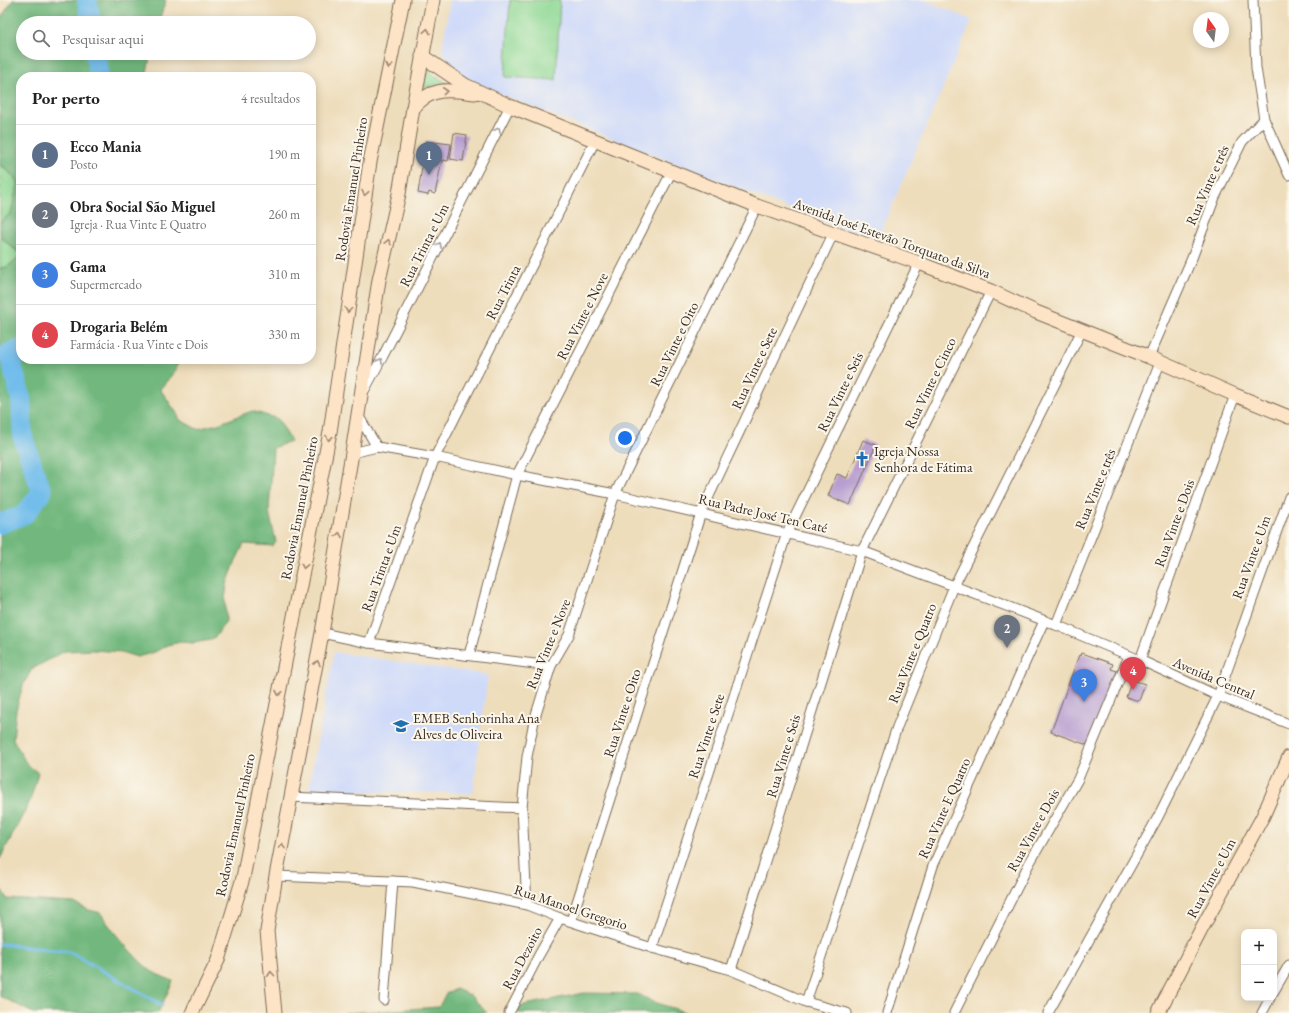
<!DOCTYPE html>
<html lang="pt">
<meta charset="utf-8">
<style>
:root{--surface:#fff;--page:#f6f6f6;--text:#222;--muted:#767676;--line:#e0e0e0;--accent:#1f6fb2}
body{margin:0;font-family:"EB Garamond",serif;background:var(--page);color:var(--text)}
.controls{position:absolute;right:12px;bottom:12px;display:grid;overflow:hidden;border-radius:8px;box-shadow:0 2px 10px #0003}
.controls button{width:36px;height:36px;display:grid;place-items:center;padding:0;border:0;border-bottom:1px solid var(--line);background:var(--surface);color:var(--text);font:20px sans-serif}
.compass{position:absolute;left:1193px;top:12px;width:36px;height:36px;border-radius:50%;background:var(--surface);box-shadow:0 2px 10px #0003;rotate:346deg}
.you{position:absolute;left:625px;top:438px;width:14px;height:14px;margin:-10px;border:3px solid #fff;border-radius:50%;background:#1a73e8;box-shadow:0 0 0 6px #1a73e833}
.badge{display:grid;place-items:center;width:26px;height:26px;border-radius:50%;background:var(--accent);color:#fff;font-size:13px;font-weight:700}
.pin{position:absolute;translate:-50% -33px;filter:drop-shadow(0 1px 2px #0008)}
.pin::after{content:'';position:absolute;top:21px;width:14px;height:12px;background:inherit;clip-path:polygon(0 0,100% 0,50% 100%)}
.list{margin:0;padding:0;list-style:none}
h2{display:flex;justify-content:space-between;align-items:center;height:52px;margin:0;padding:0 16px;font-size:17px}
h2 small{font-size:13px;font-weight:400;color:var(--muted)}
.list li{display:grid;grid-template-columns:26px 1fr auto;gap:12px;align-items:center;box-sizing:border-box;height:60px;padding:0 16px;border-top:1px solid var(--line)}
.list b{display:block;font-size:15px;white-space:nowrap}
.list p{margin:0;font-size:13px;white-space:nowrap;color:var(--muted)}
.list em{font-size:13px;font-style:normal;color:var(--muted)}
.icon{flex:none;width:22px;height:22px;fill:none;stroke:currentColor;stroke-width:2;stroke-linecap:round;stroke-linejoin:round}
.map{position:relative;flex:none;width:1289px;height:1013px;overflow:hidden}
.search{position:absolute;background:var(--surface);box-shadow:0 2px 10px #0003;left:16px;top:16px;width:300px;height:44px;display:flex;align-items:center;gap:10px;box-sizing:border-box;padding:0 14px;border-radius:22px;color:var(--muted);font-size:15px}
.panel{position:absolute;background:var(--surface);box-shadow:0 2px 10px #0003;left:16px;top:72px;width:300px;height:292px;border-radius:16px}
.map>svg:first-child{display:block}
.built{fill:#cfdaf9}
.green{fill:#8ed894;stroke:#648159}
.forest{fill:#72b87e;stroke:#56714e}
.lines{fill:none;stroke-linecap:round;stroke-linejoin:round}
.stream{stroke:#72bdeb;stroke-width:3.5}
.river{stroke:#72bdeb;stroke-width:20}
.building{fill:#b79ed0}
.street-casing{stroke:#7a6955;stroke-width:11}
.secondary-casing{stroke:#7a6955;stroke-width:15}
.street{stroke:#fff;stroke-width:9}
.secondary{stroke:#fee4c6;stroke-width:13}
.oneway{stroke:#9c8772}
.oneway2{stroke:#a79f9a}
.labels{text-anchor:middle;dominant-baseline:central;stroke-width:4;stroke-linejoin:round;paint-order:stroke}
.street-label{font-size:14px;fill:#3b2a1e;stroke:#fbf7ec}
.poi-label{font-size:14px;fill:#3b2a1e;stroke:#fbf7ec;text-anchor:start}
</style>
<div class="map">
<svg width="1289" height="1013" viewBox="0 0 1289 1013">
<rect width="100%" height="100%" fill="#fbf7ec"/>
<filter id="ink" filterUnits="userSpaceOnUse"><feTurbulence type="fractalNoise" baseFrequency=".025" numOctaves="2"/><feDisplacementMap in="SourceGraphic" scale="8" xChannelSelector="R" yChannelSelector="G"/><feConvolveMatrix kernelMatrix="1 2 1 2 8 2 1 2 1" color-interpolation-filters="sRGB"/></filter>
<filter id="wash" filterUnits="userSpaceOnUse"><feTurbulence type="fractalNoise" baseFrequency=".012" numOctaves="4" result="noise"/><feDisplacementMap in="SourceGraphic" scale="16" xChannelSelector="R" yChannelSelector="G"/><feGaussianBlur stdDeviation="0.9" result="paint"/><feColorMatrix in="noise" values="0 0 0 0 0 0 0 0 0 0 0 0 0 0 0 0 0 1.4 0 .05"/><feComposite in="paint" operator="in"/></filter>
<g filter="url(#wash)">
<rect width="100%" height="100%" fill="#edb"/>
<g class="built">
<path d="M 450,0 L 925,0 L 972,20 L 876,243 L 465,80 L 450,66 L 442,49 Z"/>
<path d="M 334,652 L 488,675 L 473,793 L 308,791 Z"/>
</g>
<g class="green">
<path d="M 510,0 L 560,0 L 556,80 L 505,77 Z"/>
<path d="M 427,68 L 435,76 L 448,84 L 423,87 Z"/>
<path d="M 0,165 L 6,169 L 18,183 L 11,213 L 0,223 Z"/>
<path d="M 0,237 L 21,255 L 7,267 L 0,269 Z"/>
</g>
<g class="forest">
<path d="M 13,0 L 166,0 L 158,23 L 23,23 L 23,53 L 151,53 L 146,77 L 21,77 L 21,254 L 0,236 L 0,222 L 11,213 L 18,182 L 6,168 L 0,165 L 0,19 Z"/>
<path d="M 21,256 L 21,359 L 178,359 L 176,370 L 160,389 L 176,412 L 180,420 L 197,429 L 218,424 L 252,411 L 278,419 L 291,441 L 273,448 L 269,512 L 276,542 L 273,546 L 244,544 L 236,560 L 227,584 L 225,600 L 226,621 L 216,636 L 210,640 L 194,643 L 181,642 L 167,645 L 155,652 L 137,657 L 121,652 L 93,650 L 65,651 L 32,669 L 23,685 L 16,710 L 13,739 L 26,763 L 38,773 L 30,801 L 0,859 L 0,268 L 7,267 Z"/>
<path d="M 0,887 L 7,899 L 74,903 L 89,910 L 101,913 C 108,927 140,964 153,972 C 159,976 167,978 173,981 L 158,1013 L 33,1013 L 2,997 L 0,997 Z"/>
<path d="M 456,989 L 470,995 L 487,1013 L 345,1013 L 439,1007 L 446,993 Z"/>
<path d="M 584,993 L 638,994 L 654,1002 L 688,1013 L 518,1013 L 520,1006 Z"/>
</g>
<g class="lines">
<path class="stream" d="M 0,944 L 70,952 L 162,1005"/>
<g class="river">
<path d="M 87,0 L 91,23"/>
<path d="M 95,53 L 99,77"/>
<path d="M 0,524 L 25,514 L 42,492 L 23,438 L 21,399 L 9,353 L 21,349"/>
</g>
</g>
<g id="blocks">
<g class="building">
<path d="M 454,133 L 467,135 L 463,161 L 450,159 Z"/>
<path d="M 426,141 L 451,144 L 448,161 L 442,160 L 435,194 L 429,192 L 428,195 L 418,193 Z"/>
<path d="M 863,440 L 876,445 L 850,505 L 828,496 L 837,474 L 847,478 Z"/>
<path d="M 1082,653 L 1113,664 L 1111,669 L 1117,671 L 1090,746 L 1051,732 L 1079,655 L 1081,656 Z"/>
<path d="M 1132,680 L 1145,684 L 1139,701 L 1126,697 Z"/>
</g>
</g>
</g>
<g filter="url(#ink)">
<use href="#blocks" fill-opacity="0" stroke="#7a6955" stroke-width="1"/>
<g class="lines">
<defs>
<g id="street">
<path d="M 1253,0 L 1256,68 L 1264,119 L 1289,175"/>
<path d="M 1149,357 L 1192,258 L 1215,197 L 1242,142 L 1264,119"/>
<path d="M 364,391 L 383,356 L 510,106"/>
<path d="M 358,415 L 377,447"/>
<path d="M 352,453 L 377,447 L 435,457 L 517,475 L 615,494 L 862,551 L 1056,625 L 1140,660 L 1218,696 L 1289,724"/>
<path d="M 1056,625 L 1160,363"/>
<path d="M 322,633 L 369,643 L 551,666"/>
<path d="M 369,643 L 435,457 L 595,141"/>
<path d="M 469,655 L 517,475 L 672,171"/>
<path d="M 1140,660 L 1235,395"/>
<path d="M 291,797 L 522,808"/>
<path d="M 276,876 L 413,882 L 527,905 L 560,918 L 652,948 L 731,970 L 806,1002 L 847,1013"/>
<path d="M 527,905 L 522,808 L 527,757 L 534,721 L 551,666 L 569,635 L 615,494 L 757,206"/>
<path d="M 571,921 L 701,513 L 833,234"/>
<path d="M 652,948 L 787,533 L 919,263"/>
<path d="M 731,970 L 862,551 L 991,291"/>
<path d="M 1274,991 L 1289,965"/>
<path d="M 384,1000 L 393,881"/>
<path d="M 806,1002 L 897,727 L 954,586 L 1082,330"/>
<path d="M 509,1013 L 539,955 L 560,918"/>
<path d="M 887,1013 L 933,866 L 1044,621"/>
<path d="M 954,1013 L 1029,864 L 1078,779 L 1129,656"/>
<path d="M 1048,1013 L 1158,817 L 1218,696 L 1289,497"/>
<path d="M 1262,1013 L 1270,998"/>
</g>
<g id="secondary">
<path d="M 422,56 L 465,85 L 510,106 L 757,206 L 919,263 L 991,291 L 1036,312 L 1149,357 L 1235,395 L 1289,417"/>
<path d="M 413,108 C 432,86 448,90 475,93"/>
<path d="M 192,1013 L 218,960 L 243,878 L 330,432 L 370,162 L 403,0"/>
<path d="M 275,1013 L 267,931 L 276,876 L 322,633 L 352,453 L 379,280 L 399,194 L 413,108 L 433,0"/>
<path d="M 1158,1013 L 1202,928 L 1263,816 L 1289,757"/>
</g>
</defs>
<use href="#street" class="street-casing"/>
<use href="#secondary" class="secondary-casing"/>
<use href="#street" class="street"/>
<use href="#secondary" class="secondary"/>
</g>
<defs><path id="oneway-chevron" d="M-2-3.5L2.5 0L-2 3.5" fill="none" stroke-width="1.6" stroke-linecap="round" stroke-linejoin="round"/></defs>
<g class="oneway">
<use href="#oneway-chevron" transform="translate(427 31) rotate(-79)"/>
<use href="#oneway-chevron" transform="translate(389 66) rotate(102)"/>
<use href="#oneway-chevron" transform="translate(445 91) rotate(-6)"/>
<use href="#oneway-chevron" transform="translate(365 193) rotate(99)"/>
<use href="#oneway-chevron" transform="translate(388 242) rotate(-77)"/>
<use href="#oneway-chevron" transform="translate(348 310) rotate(98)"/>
<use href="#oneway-chevron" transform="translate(329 438) rotate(101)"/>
<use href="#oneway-chevron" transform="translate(339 535) rotate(-81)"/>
<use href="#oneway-chevron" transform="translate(304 566) rotate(101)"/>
<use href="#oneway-chevron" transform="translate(317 663) rotate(-79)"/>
<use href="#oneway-chevron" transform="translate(279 693) rotate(101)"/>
<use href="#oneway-chevron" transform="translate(282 846) rotate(-79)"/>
<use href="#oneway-chevron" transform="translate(271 974) rotate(-95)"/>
</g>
<g class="oneway2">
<use href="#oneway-chevron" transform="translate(498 130) rotate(-63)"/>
<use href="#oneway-chevron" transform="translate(439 245) rotate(-63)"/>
<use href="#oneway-chevron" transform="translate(380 361) rotate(-62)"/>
</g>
</g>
<defs>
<symbol id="church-bare" viewBox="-9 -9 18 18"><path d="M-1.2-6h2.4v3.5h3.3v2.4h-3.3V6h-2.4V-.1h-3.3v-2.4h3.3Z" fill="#1f6fb2" stroke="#fbf7ec" stroke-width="2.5" paint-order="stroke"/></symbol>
<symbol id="school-bare" viewBox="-9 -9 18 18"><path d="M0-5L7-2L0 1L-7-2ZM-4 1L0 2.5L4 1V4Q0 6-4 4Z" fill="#1f6fb2" stroke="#fbf7ec" stroke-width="2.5" paint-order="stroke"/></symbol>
</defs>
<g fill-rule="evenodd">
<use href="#church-bare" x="851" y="448" width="22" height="22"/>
<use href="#school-bare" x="390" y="715" width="22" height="22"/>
</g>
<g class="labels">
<g class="street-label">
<text transform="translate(1207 185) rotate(-66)">Rua Vinte e três</text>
<text transform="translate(351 189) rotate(-81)">Rodovia Emanuel Pinheiro</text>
<text transform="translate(892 238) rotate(20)">Avenida José Estevão Torquato da Silva</text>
<text transform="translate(424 245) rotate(-63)">Rua Trinta e Um</text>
<text transform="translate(503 292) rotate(-63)">Rua Trinta</text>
<text transform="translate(582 316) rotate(-63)">Rua Vinte e Nove</text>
<text transform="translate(674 344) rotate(-64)">Rua Vinte e Oito</text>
<text transform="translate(754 368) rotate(-65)">Rua Vinte e Sete</text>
<text transform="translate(930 383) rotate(-64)">Rua Vinte e Cinco</text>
<text transform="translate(840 392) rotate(-64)">Rua Vinte e Seis</text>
<text transform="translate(1095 489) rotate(-68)">Rua Vinte e três</text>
<text transform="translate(299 508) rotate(-79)">Rodovia Emanuel Pinheiro</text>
<text transform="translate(763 513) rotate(13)">Rua Padre José Ten Caté</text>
<text transform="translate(1174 523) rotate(-70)">Rua Vinte e Dois</text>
<text transform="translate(1251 557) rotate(-70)">Rua Vinte e Um</text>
<text transform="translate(381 568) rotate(-70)">Rua Trinta e Um</text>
<text transform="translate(548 644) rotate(-68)">Rua Vinte e Nove</text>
<text transform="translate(912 653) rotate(-68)">Rua Vinte e Quatro</text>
<text transform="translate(1214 678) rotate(23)">Avenida Central</text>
<text transform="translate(622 713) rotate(-72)">Rua Vinte e Oito</text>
<text transform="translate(706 736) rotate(-72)">Rua Vinte e Sete</text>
<text transform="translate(783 756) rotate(-73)">Rua Vinte e Seis</text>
<text transform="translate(944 808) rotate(-66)">Rua Vinte E Quatro</text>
<text transform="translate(235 825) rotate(-78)">Rodovia Emanuel Pinheiro</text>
<text transform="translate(1033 830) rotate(-61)">Rua Vinte e Dois</text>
<text transform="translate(1211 878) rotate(-62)">Rua Vinte e Um</text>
<text transform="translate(571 907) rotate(18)">Rua Manoel Gregorio</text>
<text transform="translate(522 958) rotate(-62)">Rua Dezoito</text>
</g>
<g class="poi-label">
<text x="874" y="451">Igreja Nossa<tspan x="874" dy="16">Senhora de Fátima</tspan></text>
<text x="413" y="718">EMEB Senhorinha Ana<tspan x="413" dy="16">Alves de Oliveira</tspan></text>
</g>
</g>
</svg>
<div class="controls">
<button>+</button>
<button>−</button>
</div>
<svg class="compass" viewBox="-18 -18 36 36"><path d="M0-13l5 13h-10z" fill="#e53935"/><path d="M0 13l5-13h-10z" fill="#767676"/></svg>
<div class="you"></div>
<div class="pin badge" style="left:429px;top:175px;background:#5c6f8a">1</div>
<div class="pin badge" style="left:1007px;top:648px;background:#6b7280">2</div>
<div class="pin badge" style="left:1084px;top:702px;background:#3f7fe0">3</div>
<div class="pin badge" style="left:1133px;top:690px;background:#e0444e">4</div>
<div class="search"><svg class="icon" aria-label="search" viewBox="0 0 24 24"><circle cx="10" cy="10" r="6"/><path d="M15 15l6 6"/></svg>Pesquisar aqui</div>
<section class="panel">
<h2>Por perto<small>4 resultados</small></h2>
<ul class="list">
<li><span class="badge" style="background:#5c6f8a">1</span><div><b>Ecco Mania</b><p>Posto</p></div><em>190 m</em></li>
<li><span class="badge" style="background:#6b7280">2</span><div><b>Obra Social São Miguel</b><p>Igreja · Rua Vinte E Quatro</p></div><em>260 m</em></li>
<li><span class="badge" style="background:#3f7fe0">3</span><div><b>Gama</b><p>Supermercado</p></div><em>310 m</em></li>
<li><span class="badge" style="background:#e0444e">4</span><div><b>Drogaria Belém</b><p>Farmácia · Rua Vinte e Dois</p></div><em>330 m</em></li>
</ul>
</section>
</div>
